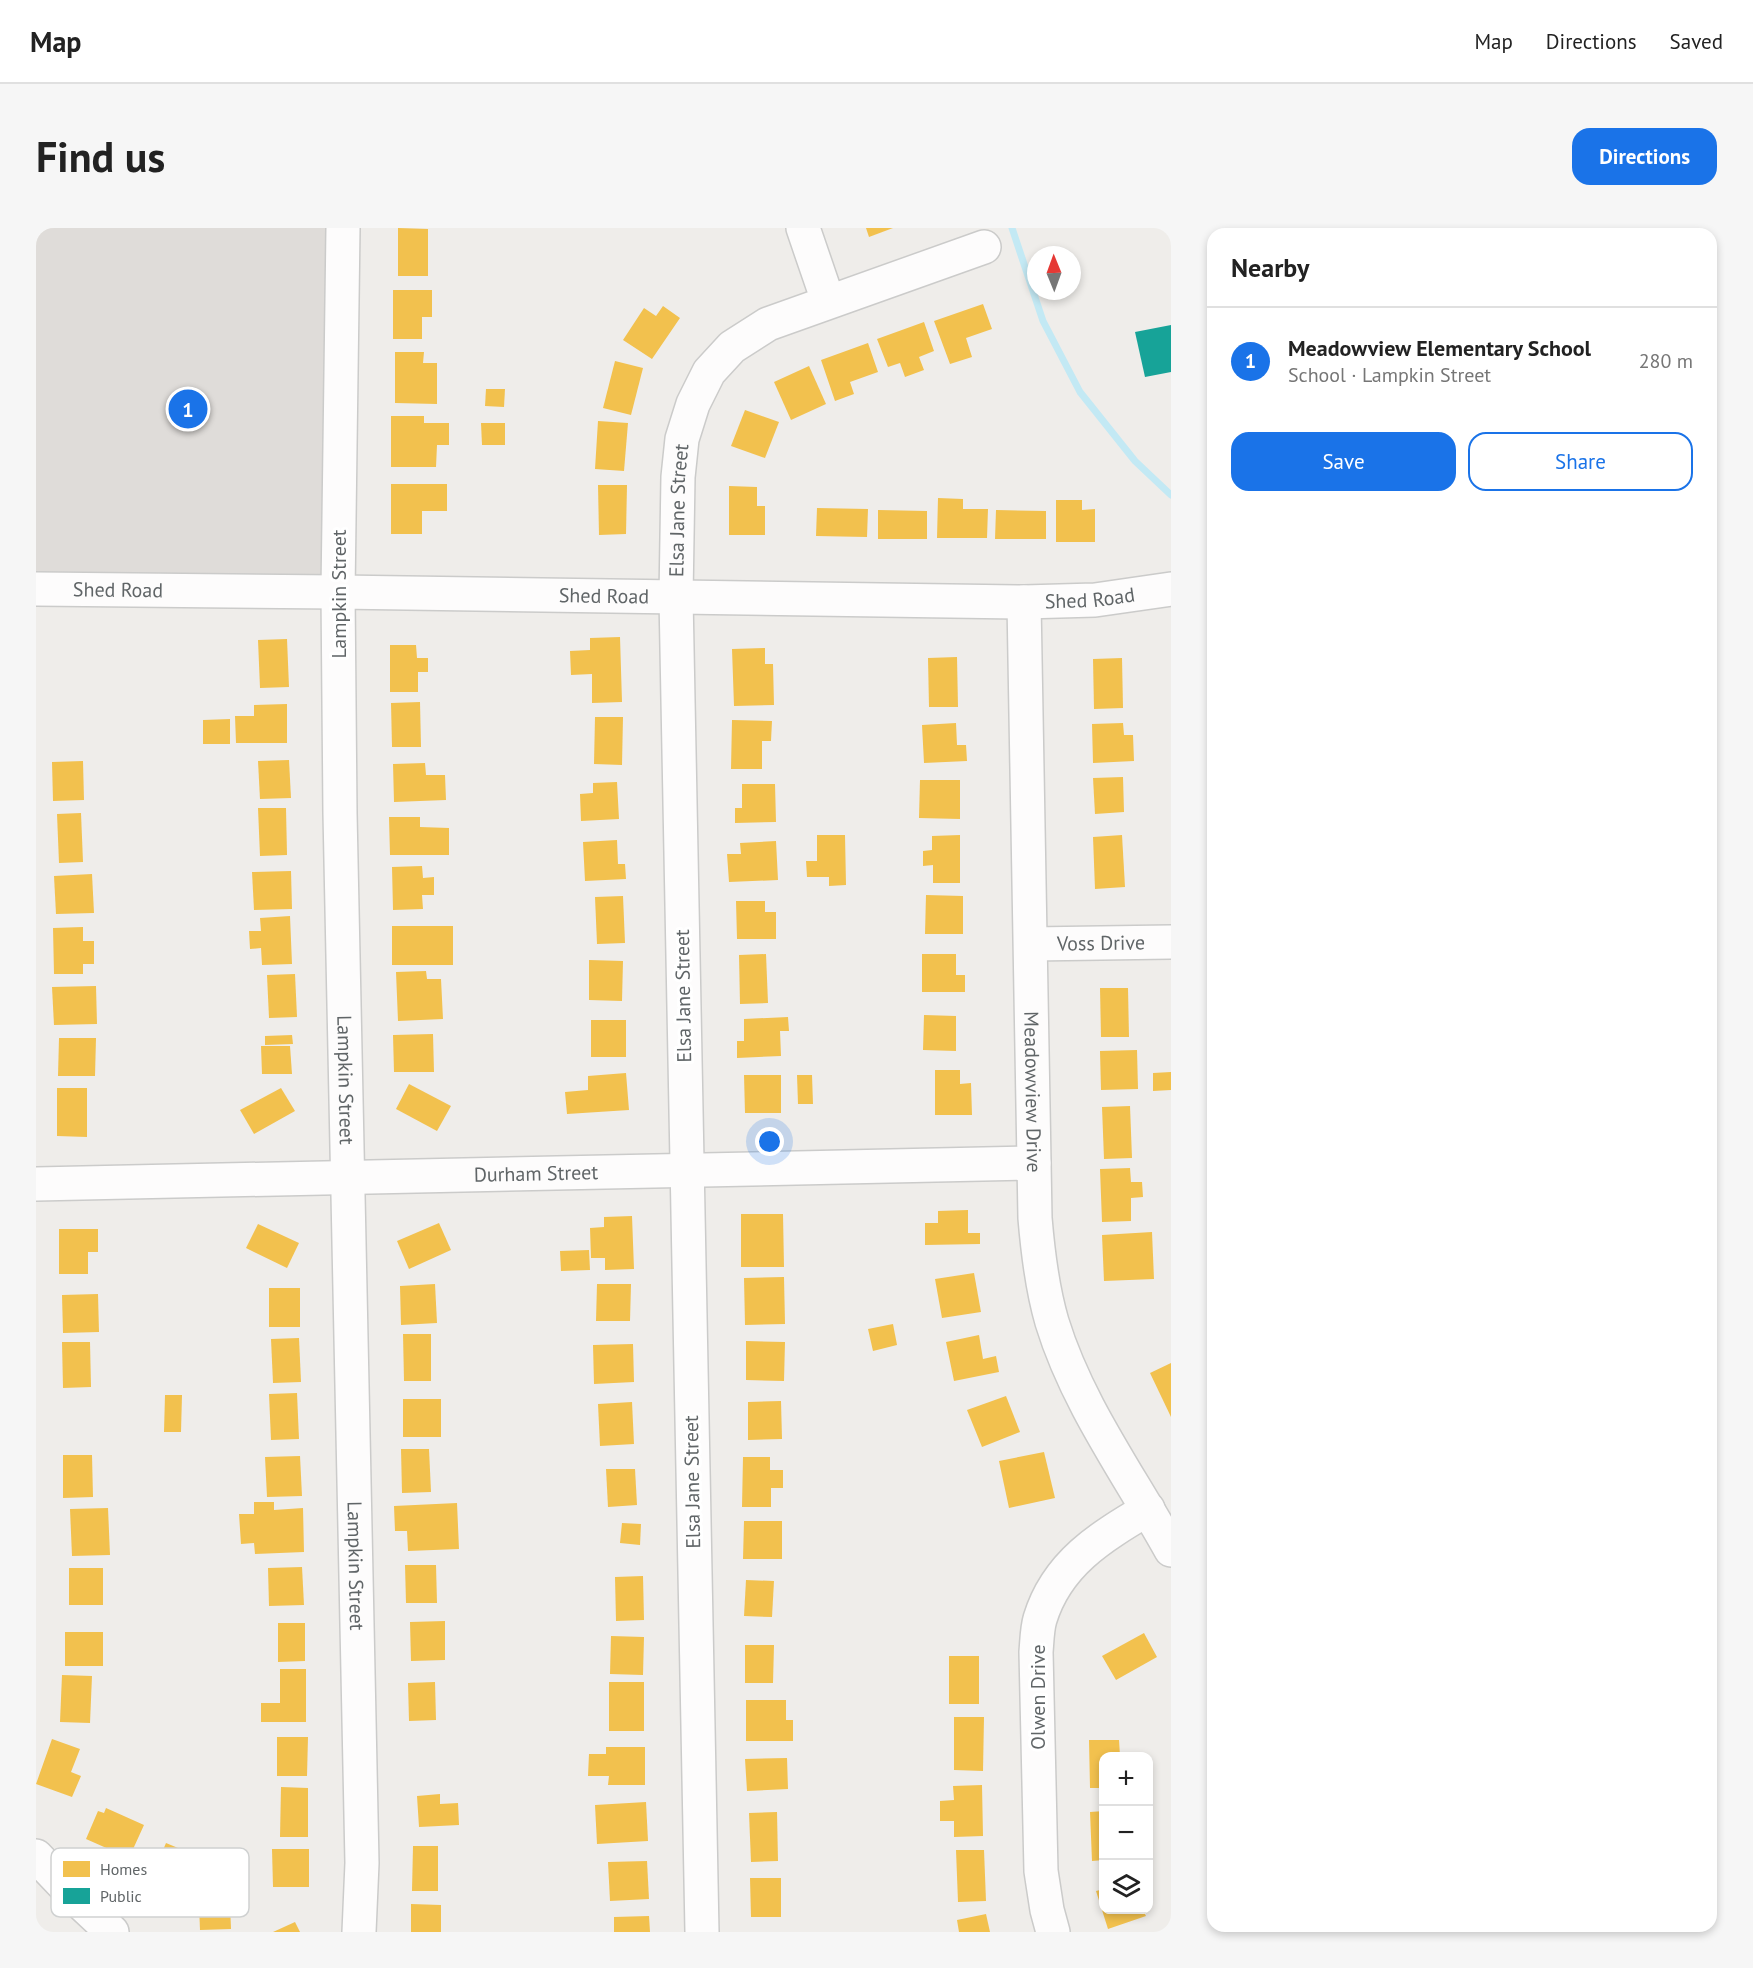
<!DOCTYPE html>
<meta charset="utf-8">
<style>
:root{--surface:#fff;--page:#f6f6f6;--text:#222;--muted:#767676;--line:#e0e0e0;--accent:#1a73e8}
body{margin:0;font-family:"PT Sans",sans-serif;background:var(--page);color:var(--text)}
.controls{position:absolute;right:18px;bottom:18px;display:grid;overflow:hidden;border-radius:12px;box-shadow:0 3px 9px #0003}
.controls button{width:54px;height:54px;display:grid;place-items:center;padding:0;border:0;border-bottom:2px solid var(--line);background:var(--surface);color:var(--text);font:30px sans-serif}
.compass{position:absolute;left:991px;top:18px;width:54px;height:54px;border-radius:50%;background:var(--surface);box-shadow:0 3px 9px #0003;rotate:359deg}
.you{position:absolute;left:734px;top:914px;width:21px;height:21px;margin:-15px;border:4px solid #fff;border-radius:50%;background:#1a73e8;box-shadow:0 0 0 9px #1a73e833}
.badge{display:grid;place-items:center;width:39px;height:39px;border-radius:50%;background:var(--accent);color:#fff;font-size:20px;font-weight:700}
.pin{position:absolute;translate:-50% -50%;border:3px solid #fff;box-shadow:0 2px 6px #0006}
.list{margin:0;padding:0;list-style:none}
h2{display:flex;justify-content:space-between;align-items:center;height:78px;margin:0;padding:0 24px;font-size:26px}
h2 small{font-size:20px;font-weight:400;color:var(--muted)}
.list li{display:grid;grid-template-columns:39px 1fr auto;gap:18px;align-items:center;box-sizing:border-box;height:108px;padding:0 24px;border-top:2px solid var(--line)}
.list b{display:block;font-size:22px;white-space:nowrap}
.list p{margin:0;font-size:20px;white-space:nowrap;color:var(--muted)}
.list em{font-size:20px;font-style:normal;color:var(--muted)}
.actions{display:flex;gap:12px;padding:18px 24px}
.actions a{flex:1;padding:14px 0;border:2px solid var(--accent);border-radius:18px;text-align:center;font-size:21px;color:var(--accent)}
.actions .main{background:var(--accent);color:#fff}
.icon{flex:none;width:33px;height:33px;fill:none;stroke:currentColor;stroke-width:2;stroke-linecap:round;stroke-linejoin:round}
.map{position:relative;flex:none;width:1135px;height:1704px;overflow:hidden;border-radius:18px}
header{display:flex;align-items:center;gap:36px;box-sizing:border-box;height:84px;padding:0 30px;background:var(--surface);border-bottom:2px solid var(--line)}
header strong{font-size:28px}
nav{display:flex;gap:33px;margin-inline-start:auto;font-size:21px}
.intro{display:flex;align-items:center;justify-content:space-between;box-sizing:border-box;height:144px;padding:0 36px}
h1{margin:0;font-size:42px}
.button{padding:15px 27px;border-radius:18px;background:var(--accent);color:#fff;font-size:21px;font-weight:700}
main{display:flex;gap:36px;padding:0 36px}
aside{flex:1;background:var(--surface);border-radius:18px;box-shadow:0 3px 9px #0003}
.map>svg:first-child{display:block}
.education{fill:#dfdcd9}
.homes{fill:#f2c14e}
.public{fill:#17a398}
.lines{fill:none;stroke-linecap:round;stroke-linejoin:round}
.stream{stroke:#c3e9f4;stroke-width:7}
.minor-casing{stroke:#cbcbca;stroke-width:36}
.minor{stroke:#fdfcfc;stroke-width:33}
.labels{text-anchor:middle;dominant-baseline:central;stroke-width:6;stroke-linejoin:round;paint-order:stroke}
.street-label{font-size:20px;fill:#606567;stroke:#fff}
.key{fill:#fff;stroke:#cfd1d1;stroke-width:1.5}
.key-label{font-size:16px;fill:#606567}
</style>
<header>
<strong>Map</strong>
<nav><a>Map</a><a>Directions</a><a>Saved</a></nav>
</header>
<div class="intro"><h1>Find us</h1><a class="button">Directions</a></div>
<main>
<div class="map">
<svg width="1135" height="1704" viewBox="0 0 1135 1704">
<rect width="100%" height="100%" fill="#efedea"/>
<path class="education" d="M 0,0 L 307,0 L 302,364 L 0,361 Z"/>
<g class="homes">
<path d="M 362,0 L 392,1 L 392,48 L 362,48 Z"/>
<path d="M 830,0 L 857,0 L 833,9 Z"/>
<path d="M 357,62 L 396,62 L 396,89 L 386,89 L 386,111 L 357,111 Z"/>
<path d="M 947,76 L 956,101 L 930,110 L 936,129 L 914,136 L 898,93 Z"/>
<path d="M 627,78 L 644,90 L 616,131 L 587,112 L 608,80 L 620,88 Z"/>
<path d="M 888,94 L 898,123 L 883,129 L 888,142 L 869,149 L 864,135 L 852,139 L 841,111 Z"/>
<path d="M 832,115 L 842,144 L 814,154 L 818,166 L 799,173 L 785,132 Z"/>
<path d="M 359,124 L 388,124 L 387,135 L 401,135 L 401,176 L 359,175 Z"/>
<path d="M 579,133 L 607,140 L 595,187 L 567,180 Z"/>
<path d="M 773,138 L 790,176 L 755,192 L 738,154 Z"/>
<path d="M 450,161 L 469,161 L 468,179 L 449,178 Z"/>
<path d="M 709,182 L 743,194 L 729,230 L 695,218 Z"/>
<path d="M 355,188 L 388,188 L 388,195 L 413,195 L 413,217 L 401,217 L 400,239 L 355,239 Z"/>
<path d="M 562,193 L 592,195 L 588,243 L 559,241 Z"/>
<path d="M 445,195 L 469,195 L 469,217 L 446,217 Z"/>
<path d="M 355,256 L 411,256 L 411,283 L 386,283 L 386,306 L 355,306 Z"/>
<path d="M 562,257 L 591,257 L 590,306 L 563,307 Z"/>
<path d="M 693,258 L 721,259 L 721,278 L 729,278 L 729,307 L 693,307 Z"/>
<path d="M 902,270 L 927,271 L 927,281 L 952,281 L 951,310 L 901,310 Z"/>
<path d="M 1020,272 L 1046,272 L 1046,282 L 1059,281 L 1059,314 L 1020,314 Z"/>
<path d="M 781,280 L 832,281 L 831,309 L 780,308 Z"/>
<path d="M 842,282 L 891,283 L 891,311 L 842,311 Z"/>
<path d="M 960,282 L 1010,283 L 1010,311 L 959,311 Z"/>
<path d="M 584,409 L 586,474 L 556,475 L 556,446 L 535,447 L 534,423 L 554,422 L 554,410 Z"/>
<path d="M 251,411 L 253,459 L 224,460 L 222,412 Z"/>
<path d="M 354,417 L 380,417 L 381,430 L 392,430 L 392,444 L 382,444 L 382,464 L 354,464 Z"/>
<path d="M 729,420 L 729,436 L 737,436 L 738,477 L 698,478 L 696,421 Z"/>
<path d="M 921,429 L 922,479 L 893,479 L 892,430 Z"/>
<path d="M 1086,430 L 1087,480 L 1058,481 L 1057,431 Z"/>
<path d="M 384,474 L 385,519 L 356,519 L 355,475 Z"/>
<path d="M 251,476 L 251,515 L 200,515 L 199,488 L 218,488 L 218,477 Z"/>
<path d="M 559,489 L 587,489 L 586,537 L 558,536 Z"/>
<path d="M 194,491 L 194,516 L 167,516 L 167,492 Z"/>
<path d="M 696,492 L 736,493 L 735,513 L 726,513 L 726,541 L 695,541 Z"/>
<path d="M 920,495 L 921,517 L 930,517 L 931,533 L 888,535 L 886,497 Z"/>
<path d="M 1087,495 L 1088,507 L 1097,507 L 1098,533 L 1057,535 L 1056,496 Z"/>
<path d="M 253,532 L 255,570 L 224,571 L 222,533 Z"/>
<path d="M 47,533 L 48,572 L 17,573 L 16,534 Z"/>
<path d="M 389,535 L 390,547 L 409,547 L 410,572 L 358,574 L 357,536 Z"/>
<path d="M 1087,549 L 1088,584 L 1059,586 L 1057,550 Z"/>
<path d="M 884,552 L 924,552 L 924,591 L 883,590 Z"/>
<path d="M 581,554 L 583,591 L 545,593 L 544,566 L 557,565 L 557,555 Z"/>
<path d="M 706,556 L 739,556 L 740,594 L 699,595 L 699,580 L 706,580 Z"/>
<path d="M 222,580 L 250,580 L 251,627 L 224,628 Z"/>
<path d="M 45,585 L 47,634 L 23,635 L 21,586 Z"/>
<path d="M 353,589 L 384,589 L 384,599 L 413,600 L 413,627 L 354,627 Z"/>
<path d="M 781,607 L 809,607 L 810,657 L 793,658 L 793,649 L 771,649 L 770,633 L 781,633 Z"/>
<path d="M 924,607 L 924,655 L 897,655 L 897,637 L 887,638 L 887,623 L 896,622 L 896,608 Z"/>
<path d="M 1086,607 L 1089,659 L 1059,661 L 1057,609 Z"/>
<path d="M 581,612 L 582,636 L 589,636 L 590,651 L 549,653 L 547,614 Z"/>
<path d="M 740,613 L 742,652 L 693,654 L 691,626 L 705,626 L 704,615 Z"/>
<path d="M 386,638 L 387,650 L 398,649 L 398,667 L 386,667 L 387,681 L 357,682 L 356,639 Z"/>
<path d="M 255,643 L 256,681 L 218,682 L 216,644 Z"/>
<path d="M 56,646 L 58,685 L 20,686 L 18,648 Z"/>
<path d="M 890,667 L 927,668 L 927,706 L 889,706 Z"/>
<path d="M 587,668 L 589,715 L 561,716 L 559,669 Z"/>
<path d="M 700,673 L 729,673 L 729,684 L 740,684 L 740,711 L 701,711 Z"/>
<path d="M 254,688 L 256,736 L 226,737 L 225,720 L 214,721 L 213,703 L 225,703 L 224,690 Z"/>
<rect x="356" y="698" width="61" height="39"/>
<path d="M 47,699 L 47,713 L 58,713 L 58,736 L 47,736 L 47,746 L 18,746 L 17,700 Z"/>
<path d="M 730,726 L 732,775 L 704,776 L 703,727 Z"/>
<path d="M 886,726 L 920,726 L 920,747 L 929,747 L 929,764 L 886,764 Z"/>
<path d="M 553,732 L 587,733 L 586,773 L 553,772 Z"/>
<path d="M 390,743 L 391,751 L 405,751 L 407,791 L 362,793 L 360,744 Z"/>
<path d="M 259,746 L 261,789 L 233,790 L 231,747 Z"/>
<path d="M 60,758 L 61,796 L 18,797 L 16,759 Z"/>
<path d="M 1064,760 L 1092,760 L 1093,809 L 1065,809 Z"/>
<path d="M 888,787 L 920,788 L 920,823 L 887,822 Z"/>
<path d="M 752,789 L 753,803 L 744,803 L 745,828 L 701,830 L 701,813 L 708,813 L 708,791 Z"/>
<rect x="555" y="792" width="35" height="37"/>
<path d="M 397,806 L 398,844 L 358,844 L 357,807 Z"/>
<path d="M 256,807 L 257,816 L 229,817 L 229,808 Z"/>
<path d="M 23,810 L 60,810 L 59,848 L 22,848 Z"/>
<path d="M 225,818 L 254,818 L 256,846 L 226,846 Z"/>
<path d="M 1101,822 L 1102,861 L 1065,862 L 1064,823 Z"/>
<path d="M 899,842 L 924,842 L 924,856 L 935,855 L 936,887 L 899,887 Z"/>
<path d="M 1135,844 L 1135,862 L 1117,863 L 1117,845 Z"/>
<path d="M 590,845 L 593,882 L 531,886 L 529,864 L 552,862 L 552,848 Z"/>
<path d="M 708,847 L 745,847 L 745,885 L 709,885 Z"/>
<path d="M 761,847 L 776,847 L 777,876 L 762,876 Z"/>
<path d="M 373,856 L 415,878 L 401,903 L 360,881 Z"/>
<path d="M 21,860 L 51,860 L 51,909 L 21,908 Z"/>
<path d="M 245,860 L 259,883 L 218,906 L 204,882 Z"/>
<path d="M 1094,878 L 1096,930 L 1068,931 L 1066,879 Z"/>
<path d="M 1094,940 L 1095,954 L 1106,954 L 1107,969 L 1095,970 L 1095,993 L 1066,994 L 1064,941 Z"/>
<path d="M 932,982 L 932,1005 L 944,1005 L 944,1016 L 889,1017 L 889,995 L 902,995 L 902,983 Z"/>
<path d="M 705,986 L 747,986 L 748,1039 L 705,1039 Z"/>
<path d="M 596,988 L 598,1041 L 569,1042 L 569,1030 L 555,1030 L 554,1000 L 568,999 L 568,989 Z"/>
<path d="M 403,995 L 415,1022 L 373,1041 L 361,1013 Z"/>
<path d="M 222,996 L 263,1015 L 251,1040 L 210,1020 Z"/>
<path d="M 23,1001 L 62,1001 L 62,1024 L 52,1024 L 52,1046 L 23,1046 Z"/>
<path d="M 1116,1004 L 1118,1051 L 1068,1053 L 1066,1007 Z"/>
<path d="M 553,1022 L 554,1042 L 525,1043 L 524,1023 Z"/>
<path d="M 938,1045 L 945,1084 L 906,1090 L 899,1051 Z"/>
<path d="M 748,1049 L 749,1096 L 709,1097 L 708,1050 Z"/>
<path d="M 399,1056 L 401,1095 L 365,1097 L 364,1058 Z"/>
<path d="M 561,1056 L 595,1056 L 594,1093 L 560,1093 Z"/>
<rect x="233" y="1060" width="31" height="39"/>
<path d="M 62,1066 L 63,1104 L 27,1105 L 26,1067 Z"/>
<path d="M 857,1096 L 861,1117 L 837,1123 L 832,1101 Z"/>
<path d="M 367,1106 L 395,1106 L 395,1153 L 368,1153 Z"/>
<path d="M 943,1107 L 947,1131 L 960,1128 L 963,1144 L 918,1153 L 910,1114 Z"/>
<path d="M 263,1110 L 265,1154 L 237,1155 L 235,1111 Z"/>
<path d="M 710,1113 L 749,1114 L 748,1153 L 710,1152 Z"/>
<path d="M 26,1114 L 54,1114 L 55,1159 L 27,1160 Z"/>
<path d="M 597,1116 L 598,1154 L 558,1156 L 557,1117 Z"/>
<path d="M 1135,1135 L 1135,1189 L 1114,1145 Z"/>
<path d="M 261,1165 L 263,1211 L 235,1212 L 233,1166 Z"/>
<path d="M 129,1167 L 146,1167 L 145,1204 L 128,1204 Z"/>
<path d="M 970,1168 L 984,1204 L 946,1219 L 931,1182 Z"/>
<rect x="367" y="1171" width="38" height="38"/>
<path d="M 745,1173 L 746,1211 L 712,1212 L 712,1174 Z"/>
<path d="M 596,1174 L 598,1216 L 564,1218 L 562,1176 Z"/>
<path d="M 365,1221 L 393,1221 L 395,1264 L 366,1265 Z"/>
<path d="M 1008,1224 L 1019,1270 L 973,1280 L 963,1233 Z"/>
<path d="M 27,1227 L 56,1227 L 57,1269 L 27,1270 Z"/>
<path d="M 264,1228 L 266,1268 L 231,1269 L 229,1229 Z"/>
<path d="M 707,1229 L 734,1229 L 734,1242 L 747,1242 L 747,1260 L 735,1260 L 735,1279 L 706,1279 Z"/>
<path d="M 570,1241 L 599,1241 L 601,1277 L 572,1279 Z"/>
<path d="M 218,1274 L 238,1274 L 238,1282 L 267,1280 L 268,1324 L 219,1326 L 218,1315 L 205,1316 L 203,1286 L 218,1286 Z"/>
<path d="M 421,1275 L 423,1321 L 372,1323 L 371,1303 L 359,1303 L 358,1278 Z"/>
<path d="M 72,1280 L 74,1327 L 36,1328 L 34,1281 Z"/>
<path d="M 708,1293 L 746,1293 L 746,1331 L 707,1331 Z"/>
<path d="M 586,1295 L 605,1296 L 604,1317 L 584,1315 Z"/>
<path d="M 369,1337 L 400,1337 L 401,1375 L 370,1375 Z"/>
<path d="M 266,1339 L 268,1377 L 233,1378 L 232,1340 Z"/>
<rect x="33" y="1340" width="34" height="37"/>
<path d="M 607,1348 L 608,1392 L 580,1393 L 579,1349 Z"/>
<path d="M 710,1352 L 738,1353 L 736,1389 L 708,1388 Z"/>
<path d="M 409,1393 L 409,1432 L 375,1433 L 374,1394 Z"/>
<path d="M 242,1395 L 269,1395 L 269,1433 L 242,1434 Z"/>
<rect x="29" y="1404" width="38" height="34"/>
<path d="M 1108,1405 L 1121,1429 L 1080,1452 L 1066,1428 Z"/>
<path d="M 575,1408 L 608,1409 L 607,1447 L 574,1446 Z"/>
<path d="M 709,1417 L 738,1417 L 737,1455 L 709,1455 Z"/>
<rect x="913" y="1428" width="30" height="48"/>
<path d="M 244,1441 L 270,1441 L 270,1494 L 225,1494 L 225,1475 L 244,1475 Z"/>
<path d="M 26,1447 L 56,1448 L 54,1495 L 24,1494 Z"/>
<path d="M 399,1454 L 400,1492 L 373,1493 L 372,1455 Z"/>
<rect x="573" y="1454" width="35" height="49"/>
<path d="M 710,1472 L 750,1472 L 750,1492 L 757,1492 L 757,1513 L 710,1513 Z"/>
<path d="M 918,1489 L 948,1489 L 947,1543 L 918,1542 Z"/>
<path d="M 241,1509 L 272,1509 L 271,1548 L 241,1548 Z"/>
<path d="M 16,1511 L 44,1521 L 35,1544 L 45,1548 L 36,1569 L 0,1556 Z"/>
<path d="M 1053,1512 L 1083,1512 L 1084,1528 L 1068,1528 L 1068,1560 L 1054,1560 Z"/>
<path d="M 570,1519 L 609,1519 L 609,1557 L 572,1557 L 573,1548 L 552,1548 L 553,1526 L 570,1526 Z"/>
<path d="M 751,1530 L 752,1561 L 711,1563 L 709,1531 Z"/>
<path d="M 946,1557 L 947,1608 L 918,1609 L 918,1593 L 904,1593 L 904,1573 L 918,1572 L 917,1558 Z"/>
<path d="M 245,1559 L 272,1560 L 272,1609 L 244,1609 Z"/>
<path d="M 404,1566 L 404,1576 L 422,1575 L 423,1597 L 383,1599 L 381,1568 Z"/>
<path d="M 610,1574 L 612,1613 L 561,1616 L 559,1577 Z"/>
<path d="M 70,1580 L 108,1597 L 93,1630 L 50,1611 L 62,1583 L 68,1585 Z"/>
<path d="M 1068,1583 L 1068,1632 L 1056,1633 L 1054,1584 Z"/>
<path d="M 741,1584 L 742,1633 L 715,1634 L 713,1585 Z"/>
<path d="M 130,1615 L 159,1627 L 147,1655 L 156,1658 L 143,1687 L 106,1671 Z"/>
<path d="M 377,1618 L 402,1618 L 402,1663 L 376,1663 Z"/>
<path d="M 236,1621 L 273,1621 L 273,1659 L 237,1659 Z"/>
<path d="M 920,1622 L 948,1622 L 950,1673 L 922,1674 Z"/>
<path d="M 611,1633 L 613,1671 L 574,1673 L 572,1634 Z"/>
<path d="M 714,1650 L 745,1650 L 745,1689 L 715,1689 Z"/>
<path d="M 1068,1661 L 1068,1682 L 1107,1682 L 1110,1688 L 1072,1701 L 1060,1663 Z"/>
<path d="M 194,1675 L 195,1701 L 164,1702 L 163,1677 Z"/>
<path d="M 375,1676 L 405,1677 L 405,1704 L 375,1704 Z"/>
<path d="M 950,1686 L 954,1704 L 923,1704 L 921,1692 Z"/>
<path d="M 613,1688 L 614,1704 L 578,1704 L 578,1689 Z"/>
<path d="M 259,1694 L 264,1704 L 237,1704 Z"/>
</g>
<path class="public" d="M 1135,97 L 1135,144 L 1109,149 L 1099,104 Z"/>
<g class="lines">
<path class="stream" d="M 976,0 L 1007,93 L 1044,164 L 1099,233 L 1135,267"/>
<defs>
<g id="minor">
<path id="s1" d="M 307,0 L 302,364 L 304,585 L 326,1635 L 323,1704"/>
<path d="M 767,0 L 792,73"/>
<path id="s2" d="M 0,361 L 302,364 L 988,374 L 1059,372 L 1135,361"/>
<path id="s3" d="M 988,374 L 999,990 C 1002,1026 1006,1060 1016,1094 C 1041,1176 1094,1248 1135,1322"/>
<path id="s4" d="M 995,716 L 1135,714"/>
<path id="s5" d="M 0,956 L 998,935"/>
<path d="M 0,1628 L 44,1674 L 76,1704"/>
<path id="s6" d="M 666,1704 L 640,369 L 642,249 L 646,211 L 657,176 L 673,144 L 696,119 L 732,96 L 948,19"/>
<path d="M 1017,1704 L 1011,1682 L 1005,1643 L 1000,1424 C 1001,1413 1001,1401 1004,1391 C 1021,1335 1065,1309 1112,1281"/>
</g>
</defs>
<use href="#minor" class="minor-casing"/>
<use href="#minor" class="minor"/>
</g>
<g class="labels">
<g class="street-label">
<text stroke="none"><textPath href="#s6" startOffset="1422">Elsa Jane Street</textPath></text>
<text stroke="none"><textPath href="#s2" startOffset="82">Shed Road</textPath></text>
<text transform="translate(303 366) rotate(-90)">Lampkin Street</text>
<text stroke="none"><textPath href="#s2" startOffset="568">Shed Road</textPath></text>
<text stroke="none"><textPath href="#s2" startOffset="1054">Shed Road</textPath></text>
<text stroke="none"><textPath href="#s4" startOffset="70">Voss Drive</textPath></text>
<text transform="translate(647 768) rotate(-91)">Elsa Jane Street</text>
<text stroke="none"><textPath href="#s1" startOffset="852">Lampkin Street</textPath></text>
<text stroke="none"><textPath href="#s3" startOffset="490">Meadowview Drive</textPath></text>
<text stroke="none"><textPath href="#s5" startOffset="500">Durham Street</textPath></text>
<text transform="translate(656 1254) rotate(-91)">Elsa Jane Street</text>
<text stroke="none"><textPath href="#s1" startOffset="1338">Lampkin Street</textPath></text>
<text transform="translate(1002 1469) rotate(-90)">Olwen Drive</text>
</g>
</g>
<rect x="15" y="1620" width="198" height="69" rx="9" class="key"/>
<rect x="27" y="1633" width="27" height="16" fill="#f2c14e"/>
<rect x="27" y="1660" width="27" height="16" fill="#17a398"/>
<g class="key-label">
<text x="64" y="1647">Homes</text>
<text x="64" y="1674">Public</text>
</g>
</svg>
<div class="controls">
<button>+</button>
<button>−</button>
<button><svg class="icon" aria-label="layers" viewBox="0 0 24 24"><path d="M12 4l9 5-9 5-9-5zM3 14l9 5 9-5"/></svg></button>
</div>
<svg class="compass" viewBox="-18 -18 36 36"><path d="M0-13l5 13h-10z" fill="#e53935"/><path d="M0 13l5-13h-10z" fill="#767676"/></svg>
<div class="you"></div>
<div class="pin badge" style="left:152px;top:181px">1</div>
</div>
<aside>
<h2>Nearby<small></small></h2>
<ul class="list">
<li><span class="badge">1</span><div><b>Meadowview Elementary School</b><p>School · Lampkin Street</p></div><em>280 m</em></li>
</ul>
<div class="actions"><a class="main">Save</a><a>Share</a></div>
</aside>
</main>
